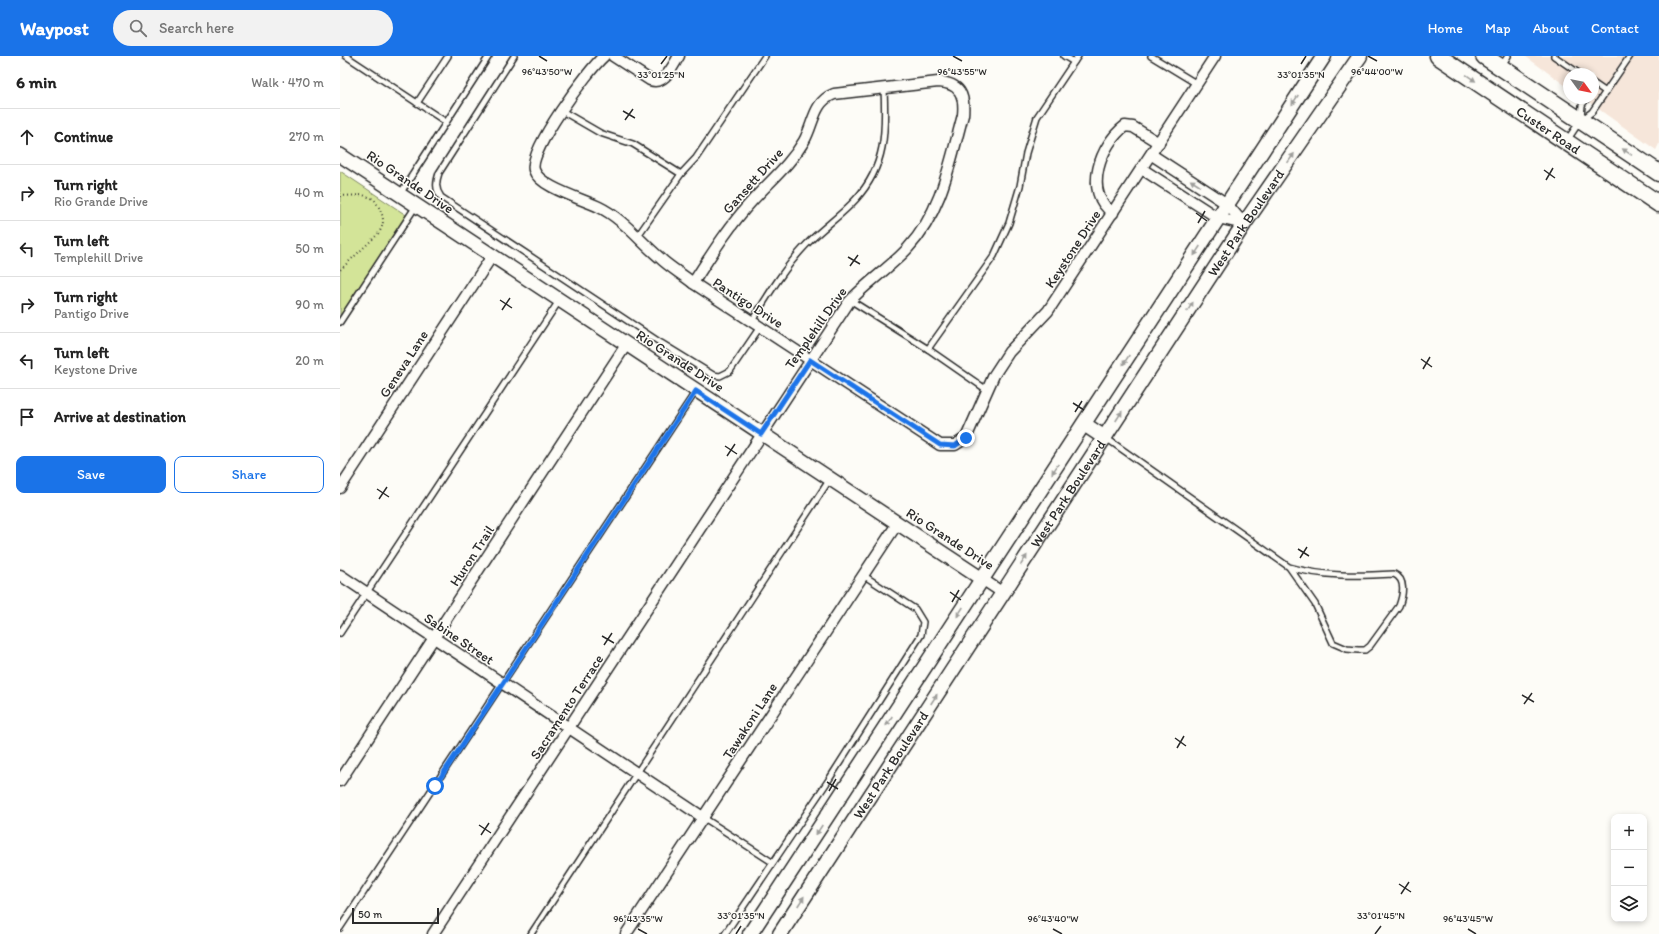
<!DOCTYPE html>
<meta charset="utf-8">
<style>
:root{--surface:#fff;--page:#f2f2f2;--text:#222;--muted:#767676;--line:#e0e0e0;--accent:#1a73e8}
body{margin:0;font-family:Itim,sans-serif;background:var(--page);color:var(--text)}
.controls{position:absolute;right:12px;bottom:12px;display:grid;overflow:hidden;border-radius:8px;box-shadow:0 2px 6px #0003}
.controls button{width:36px;height:36px;display:grid;place-items:center;padding:0;border:0;border-bottom:1px solid var(--line);background:var(--surface);color:var(--text);font:20px sans-serif}
.compass{position:absolute;left:1223px;top:12px;width:36px;height:36px;border-radius:50%;background:var(--surface);box-shadow:0 2px 6px #0003;rotate:123deg}
.scale{position:absolute;left:12px;bottom:10px;width:87px;box-sizing:border-box;padding-left:4px;border:2px solid #2b2b2b;border-top:0;font-size:11px;line-height:14px;white-space:nowrap;color:#2b2b2b;-webkit-text-stroke:3px #fdfcf7;paint-order:stroke}
.stop{position:absolute;width:12px;height:12px;margin:-9px;border:3px solid #1a73e8;border-radius:50%;background:#fff}
.stop.end{background:#1a73e8;border-color:#fff;box-shadow:0 1px 4px #0008}
.list{margin:0;padding:0;list-style:none}
h2{display:flex;justify-content:space-between;align-items:center;height:52px;margin:0;padding:0 16px;font-size:17px}
h2 small{font-size:13px;font-weight:400;color:var(--muted)}
.list li{display:grid;grid-template-columns:26px 1fr auto;gap:12px;align-items:center;box-sizing:border-box;height:56px;padding:0 16px;border-top:1px solid var(--line)}
.list b{display:block;font-size:15px;white-space:nowrap}
.list p{margin:0;font-size:13px;white-space:nowrap;color:var(--muted)}
.list em{font-size:13px;font-style:normal;color:var(--muted)}
.actions{display:flex;gap:8px;padding:12px 16px}
.actions a{flex:1;padding:9px 0;border:1px solid var(--accent);border-radius:8px;text-align:center;font-size:14px;color:var(--accent)}
.actions .main{background:var(--accent);color:#fff}
.icon{flex:none;width:22px;height:22px;fill:none;stroke:currentColor;stroke-width:2;stroke-linecap:round;stroke-linejoin:round}
.map{position:relative;flex:none;width:1319px;height:878px;overflow:hidden}
header{display:flex;align-items:center;gap:24px;box-sizing:border-box;height:56px;padding:0 20px;background:var(--accent);color:#fff}
header strong{font-size:19px}
nav{display:flex;gap:22px;margin-inline-start:auto;font-size:14px}
.search{width:280px;height:36px;background:var(--page);display:flex;align-items:center;gap:10px;box-sizing:border-box;padding:0 14px;border-radius:22px;color:var(--muted);font-size:15px}
main{display:flex}
aside{flex:1;background:var(--surface)}
.map>svg:first-child{display:block}
.built{fill:#f6e6da}
.green{fill:#d3e498;stroke:#7f8862}
.lines{fill:none;stroke-linecap:round;stroke-linejoin:round}
.service-casing{stroke:#2b2b2b;stroke-width:8}
.minor-casing{stroke:#2b2b2b;stroke-width:13}
.tertiary-casing{stroke:#2b2b2b;stroke-width:16}
.secondary-casing{stroke:#2b2b2b;stroke-width:17}
.primary-casing{stroke:#2b2b2b;stroke-width:19}
.path{stroke:#2b2b2b;stroke-width:2;stroke-dasharray:1 3;stroke-linecap:butt}
.service{stroke:#fdfcf7;stroke-width:5}
.minor{stroke:#fdfcf7;stroke-width:10}
.tertiary{stroke:#fdfcf7;stroke-width:13}
.secondary{stroke:#fdfcf7;stroke-width:14}
.primary{stroke:#fdfcf7;stroke-width:16}
.oneway{fill:#9e9e9b}
.route{stroke:#1a73e8;stroke-width:5}
.ticks{fill:none;stroke:#2b2b2b;stroke-width:1.5}
.labels{text-anchor:middle;dominant-baseline:central;stroke-width:3;stroke-linejoin:round;paint-order:stroke}
.street-label{font-size:14px;fill:#2b2b2b;stroke:#fdfcf7}
.ticks-label{font-size:10px;text-anchor:middle;fill:#2b2b2b;stroke:#fdfcf7;stroke-width:3;stroke-linejoin:round;paint-order:stroke}
</style>
<header>
<strong>Waypost</strong>
<div class="search"><svg class="icon" aria-label="search" viewBox="0 0 24 24"><circle cx="10" cy="10" r="6"/><path d="M15 15l6 6"/></svg>Search here</div>
<nav><a>Home</a><a>Map</a><a>About</a><a>Contact</a></nav>
</header>
<main>
<aside>
<h2>6 min<small>Walk · 470 m</small></h2>
<ul class="list">
<li><svg class="icon" aria-label="ahead" viewBox="0 0 24 24"><path d="M12 20V5M6 11l6-6 6 6"/></svg><div><b>Continue</b></div><em>270 m</em></li>
<li><svg class="icon" aria-label="right" viewBox="0 0 24 24"><path d="M7 20v-9h11M14 6l5 5-5 5"/></svg><div><b>Turn right</b><p>Rio Grande Drive</p></div><em>40 m</em></li>
<li><svg class="icon" aria-label="left" viewBox="0 0 24 24"><path d="M17 20v-9H6M10 6l-5 5 5 5"/></svg><div><b>Turn left</b><p>Templehill Drive</p></div><em>50 m</em></li>
<li><svg class="icon" aria-label="right" viewBox="0 0 24 24"><path d="M7 20v-9h11M14 6l5 5-5 5"/></svg><div><b>Turn right</b><p>Pantigo Drive</p></div><em>90 m</em></li>
<li><svg class="icon" aria-label="left" viewBox="0 0 24 24"><path d="M17 20v-9H6M10 6l-5 5 5 5"/></svg><div><b>Turn left</b><p>Keystone Drive</p></div><em>20 m</em></li>
<li><svg class="icon" aria-label="arrive" viewBox="0 0 24 24"><path d="M6 21V4h12l-3 4 3 4H6"/></svg><div><b>Arrive at destination</b></div></li>
</ul>
<div class="actions"><a class="main">Save</a><a>Share</a></div>
</aside>
<div class="map">
<svg width="1319" height="878" viewBox="0 0 1319 878">
<rect width="100%" height="100%" fill="#fdfcf7"/>
<filter id="ink" filterUnits="userSpaceOnUse"><feTurbulence type="fractalNoise" baseFrequency=".025" numOctaves="2"/><feDisplacementMap in="SourceGraphic" scale="8" xChannelSelector="R" yChannelSelector="G"/><feConvolveMatrix kernelMatrix="1 2 1 2 8 2 1 2 1" color-interpolation-filters="sRGB"/></filter>
<g filter="url(#ink)">
<path class="built" d="M 1185,0 L 1319,0 L 1319,88 L 1316,94 L 1243,42 L 1253,42 L 1253,18 L 1229,18 L 1229,32 Z"/>
<path class="green" d="M 0,115 L 66,159 L 0,260 Z"/>
<g class="lines">
<defs>
<g id="service">
<path d="M 6,0 L 106,66"/>
<path d="M 174,0 L 99,117 C 96,126 95,133 101,141 L 321,287 L 373,319 L 380,320 L 390,315 L 420,271"/>
<path d="M 724,0 L 734,6"/>
<path d="M 811,0 L 857,28"/>
<path d="M 1214,0 L 1240,18"/>
<path d="M 1162,9 L 1168,0"/>
<path d="M 1253,27 L 1266,36"/>
<path d="M 77,47 L 108,0"/>
<path d="M 222,55 L 260,77 L 293,88 L 341,118 L 356,102 L 425,0"/>
<path d="M 1241,62 L 1242,49 L 1247,42"/>
<path d="M 1228,83 L 1240,65 L 1252,56 L 1290,0"/>
<path d="M 60,138 L 149,0"/>
<path d="M 297,181 L 341,118"/>
<path d="M 510,244 L 588,293"/>
<path d="M 412,265 C 428,239 445,211 466,189 C 482,172 501,160 516,143 C 546,110 546,75 544,33"/>
<path d="M 0,266 L 76,150"/>
<path d="M 647,334 L 588,293 L 654,200 L 669,167 L 680,130 L 686,97 L 697,61 L 738,0"/>
<path d="M 766,382 L 949,511 L 975,548 L 993,587 L 1007,593 L 1018,594 L 1025,594 L 1030,590 L 1059,550 C 1063,539 1066,523 1054,518 C 1018,520 984,521 949,511"/>
<path d="M 0,577 L 219,245"/>
<path d="M 364,762 L 432,806"/>
<path d="M 0,872 L 356,335"/>
<path d="M 191,878 L 490,423"/>
<path d="M 385,878 L 490,722 L 581,579 L 583,566 L 575,553 L 523,519"/>
</g>
<g id="minor">
<path d="M 264,0 C 248,14 188,95 194,114 C 199,131 243,143 259,151 C 282,162 300,185 319,201 C 329,211 342,218 353,227 L 600,389 L 615,389 L 626,382 L 654,319 L 669,296 L 708,255 L 875,0"/>
<path d="M 273,0 L 310,24 C 325,29 332,11 339,0"/>
<path d="M 812,99 L 887,148 L 904,168"/>
<path d="M 802,113 L 878,162 L 904,168"/>
<path d="M 773,157 C 742,136 761,88 785,70 L 793,71 L 819,87"/>
<path d="M 0,432 L 152,200"/>
<path d="M 0,519 L 364,762"/>
<path d="M 642,523 L 663,537"/>
<path d="M 0,725 L 286,289"/>
<path d="M 93,878 L 509,246 C 527,226 550,212 568,192 C 602,155 610,106 623,59 C 625,39 620,27 598,26 L 494,38 C 473,46 474,68 464,85 C 450,109 430,125 412,145 C 389,170 371,199 353,227"/>
<path d="M 286,878 L 557,468"/>
</g>
<path id="tertiary" d="M 0,99 L 642,523"/>
<g id="secondary">
<path d="M 744,368 L 765,382"/>
<path d="M 410,878 L 984,0"/>
<path id="s1" d="M 440,878 L 904,168 L 1020,0"/>
</g>
<g id="primary">
<path id="s2" d="M 1098,0 L 1319,148"/>
<path d="M 1144,0 L 1319,117"/>
</g>
</defs>
<use href="#service" class="service-casing"/>
<use href="#minor" class="minor-casing"/>
<use href="#tertiary" class="tertiary-casing"/>
<use href="#secondary" class="secondary-casing"/>
<use href="#primary" class="primary-casing"/>
<path class="path" d="M 0,140 L 23,139 L 34,143 C 42,156 48,166 37,179 L 0,214"/>
<use href="#service" class="service"/>
<use href="#minor" class="minor"/>
<use href="#tertiary" class="tertiary"/>
<use href="#secondary" class="secondary"/>
<use href="#primary" class="primary"/>
</g>
<defs><path id="oneway-solid" d="M-6-.8H1V-3.2L6.5 0L1 3.2V.8H-6Z"/></defs>
<g class="oneway">
<use href="#oneway-solid" transform="translate(1131 22) rotate(34)"/>
<use href="#oneway-solid" transform="translate(955 44) rotate(123)"/>
<use href="#oneway-solid" transform="translate(1287 96) rotate(-146)"/>
<use href="#oneway-solid" transform="translate(951 102) rotate(-55)"/>
<use href="#oneway-solid" transform="translate(855 127) rotate(-147)"/>
<use href="#oneway-solid" transform="translate(857 195) rotate(123)"/>
<use href="#oneway-solid" transform="translate(850 251) rotate(-57)"/>
<use href="#oneway-solid" transform="translate(786 304) rotate(123)"/>
<use href="#oneway-solid" transform="translate(779 360) rotate(-57)"/>
<use href="#oneway-solid" transform="translate(715 413) rotate(124)"/>
<use href="#oneway-solid" transform="translate(684 504) rotate(-57)"/>
<use href="#oneway-solid" transform="translate(620 556) rotate(123)"/>
<use href="#oneway-solid" transform="translate(594 643) rotate(-57)"/>
<use href="#oneway-solid" transform="translate(549 665) rotate(123)"/>
<use href="#oneway-solid" transform="translate(479 774) rotate(123)"/>
<use href="#oneway-solid" transform="translate(461 845) rotate(-57)"/>
</g>
</g>
<g class="lines" filter="url(#ink)">
<path class="route" d="M 95,730 L 356,335 L 421,378 L 470,304 L 600,389 L 615,390 L 626,382"/>
</g>
<path class="ticks" d="M 199,0 L 207,5M 613,0 L 622,5M 1028,0 L 1037,5M 321,8 L 327,0M 961,8 L 966,0M 283,55 L 295,62M 285,64 L 293,53M 1204,114 L 1215,122M 1206,124 L 1213,112M 856,157 L 867,165M 858,167 L 865,155M 508,201 L 520,208M 510,210 L 518,199M 160,244 L 172,252M 162,254 L 170,242M 1081,303 L 1092,311M 1083,313 L 1090,301M 733,347 L 744,354M 735,356 L 742,345M 385,390 L 397,398M 387,400 L 395,388M 37,433 L 49,441M 39,443 L 47,431M 958,493 L 969,500M 960,502 L 967,491M 610,536 L 621,544M 612,546 L 619,534M 262,580 L 274,587M 264,589 L 272,577M 1182,639 L 1194,646M 1184,648 L 1192,637M 835,682 L 846,690M 837,692 L 844,680M 487,726 L 498,733M 489,735 L 496,723M 139,769 L 151,777M 141,779 L 149,767M 1059,828 L 1071,836M 1061,838 L 1069,826M 298,873 L 307,878M 713,873 L 722,878M 1128,873 L 1136,878M 396,878 L 401,870M 1035,878 L 1041,870"/>
<g class="labels">
<g class="street-label">
<text stroke="none"><textPath href="#s2" startOffset="133">Custer Road</textPath></text>
<text transform="translate(413 125) rotate(-48)">Gansett Drive</text>
<text transform="translate(70 126) rotate(34)">Rio Grande Drive</text>
<text stroke="none"><textPath href="#s1" startOffset="850">West Park Boulevard</textPath></text>
<text transform="translate(733 193) rotate(-57)">Keystone Drive</text>
<text transform="translate(408 247) rotate(33)">Pantigo Drive</text>
<text transform="translate(476 272) rotate(-55)">Templehill Drive</text>
<text transform="translate(340 305) rotate(33)">Rio Grande Drive</text>
<text transform="translate(64 308) rotate(-57)">Geneva Lane</text>
<text stroke="none"><textPath href="#s1" startOffset="526">West Park Boulevard</textPath></text>
<text transform="translate(610 483) rotate(33)">Rio Grande Drive</text>
<text transform="translate(132 500) rotate(-57)">Huron Trail</text>
<text transform="translate(119 583) rotate(34)">Sabine Street</text>
<text transform="translate(227 651) rotate(-57)">Sacramento Terrace</text>
<text transform="translate(410 665) rotate(-57)">Tawakoni Lane</text>
<text stroke="none"><textPath href="#s1" startOffset="202">West Park Boulevard</textPath></text>
</g>
</g>
<g class="ticks-label">
<text x="1037" y="19">96°44'00"W</text>
<text x="207" y="19">96°43'50"W</text>
<text x="622" y="19">96°43'55"W</text>
<text x="321" y="22">33°01'25"N</text>
<text x="961" y="22">33°01'35"N</text>
<text x="401" y="863">33°01'35"N</text>
<text x="1041" y="863">33°01'45"N</text>
<text x="298" y="866">96°43'35"W</text>
<text x="713" y="866">96°43'40"W</text>
<text x="1128" y="866">96°43'45"W</text>
</g>
</svg>
<div class="controls">
<button>+</button>
<button>−</button>
<button><svg class="icon" aria-label="layers" viewBox="0 0 24 24"><path d="M12 4l9 5-9 5-9-5zM3 14l9 5 9-5"/></svg></button>
</div>
<svg class="compass" viewBox="-18 -18 36 36"><path d="M0-13l5 13h-10z" fill="#e53935"/><path d="M0 13l5-13h-10z" fill="#767676"/></svg>
<div class="scale">50 m</div>
<div class="stop" style="left:95px;top:730px"></div>
<div class="stop end" style="left:626px;top:382px"></div>
</div>
</main>
